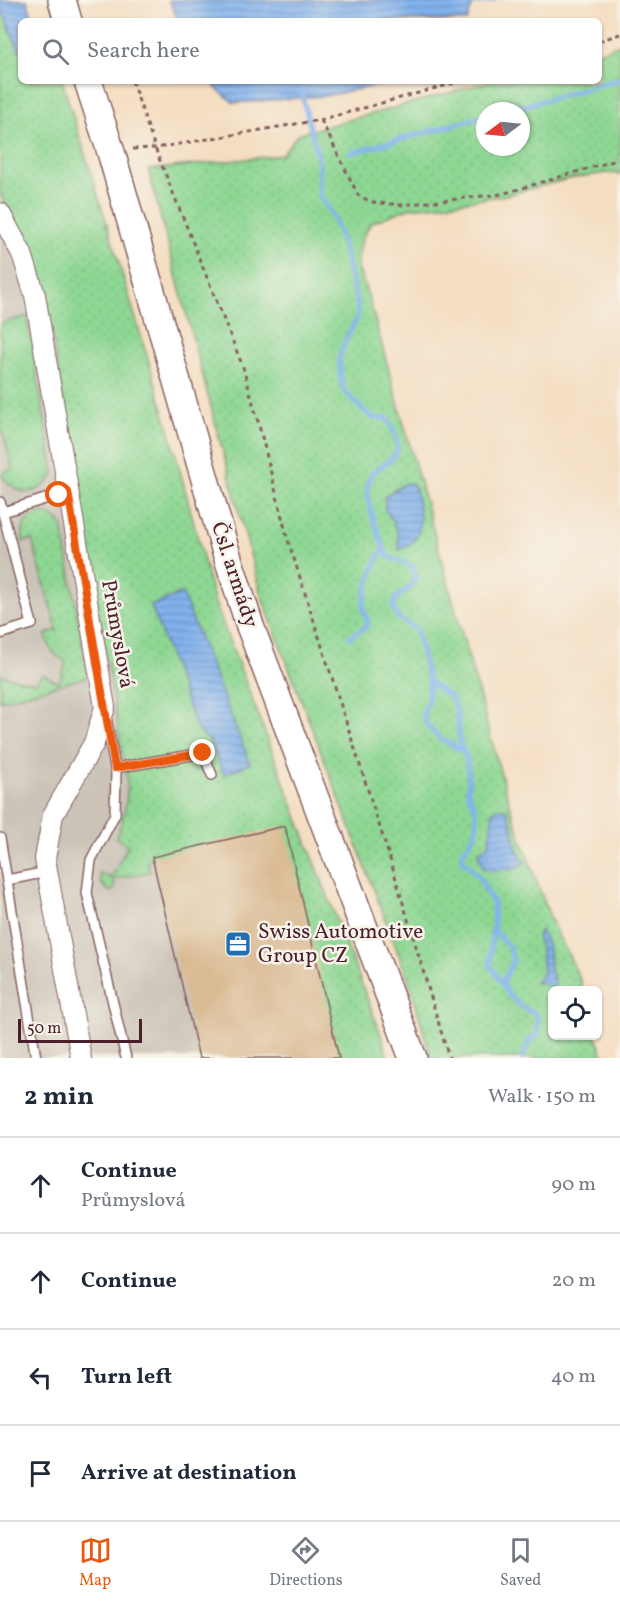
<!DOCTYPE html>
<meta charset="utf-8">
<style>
:root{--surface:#fff;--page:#f6f6f7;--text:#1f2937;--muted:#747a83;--line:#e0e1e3;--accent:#ea580c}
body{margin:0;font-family:Vollkorn,serif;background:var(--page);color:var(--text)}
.controls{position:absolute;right:18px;bottom:18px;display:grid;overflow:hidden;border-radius:9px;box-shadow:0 2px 4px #0004}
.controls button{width:54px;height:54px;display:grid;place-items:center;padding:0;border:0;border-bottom:2px solid var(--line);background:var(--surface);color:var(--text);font:30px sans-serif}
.compass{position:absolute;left:476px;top:102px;width:54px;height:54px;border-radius:50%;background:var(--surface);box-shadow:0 2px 4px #0004;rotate:254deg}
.scale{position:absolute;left:18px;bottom:15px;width:124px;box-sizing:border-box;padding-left:6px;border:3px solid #4a1f2b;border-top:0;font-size:16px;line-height:21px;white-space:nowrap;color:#4a1f2b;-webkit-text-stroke:4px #f7f3e8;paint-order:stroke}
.stop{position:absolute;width:18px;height:18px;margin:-14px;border:4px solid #ea580c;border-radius:50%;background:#fff}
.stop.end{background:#ea580c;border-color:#fff;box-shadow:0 2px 6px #0008}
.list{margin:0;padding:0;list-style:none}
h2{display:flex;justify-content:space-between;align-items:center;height:78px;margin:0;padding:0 24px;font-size:26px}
h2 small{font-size:20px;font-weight:400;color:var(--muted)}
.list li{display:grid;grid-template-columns:39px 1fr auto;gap:18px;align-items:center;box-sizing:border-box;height:96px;padding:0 24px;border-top:2px solid var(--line)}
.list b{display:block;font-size:22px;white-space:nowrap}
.list p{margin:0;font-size:20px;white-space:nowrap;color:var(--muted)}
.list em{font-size:20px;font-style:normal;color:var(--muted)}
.icon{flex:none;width:33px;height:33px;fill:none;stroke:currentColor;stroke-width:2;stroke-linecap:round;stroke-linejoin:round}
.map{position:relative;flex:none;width:620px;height:1058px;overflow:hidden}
.search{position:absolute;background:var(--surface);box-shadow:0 2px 4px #0004;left:18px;right:18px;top:18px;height:66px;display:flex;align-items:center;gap:15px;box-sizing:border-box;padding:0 21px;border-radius:9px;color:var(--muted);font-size:22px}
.sheet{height:462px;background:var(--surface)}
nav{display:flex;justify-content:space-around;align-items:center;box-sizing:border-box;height:84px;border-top:2px solid var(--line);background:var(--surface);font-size:16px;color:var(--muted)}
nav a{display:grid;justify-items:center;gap:3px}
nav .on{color:var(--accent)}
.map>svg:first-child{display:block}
.industrial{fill:#cbc3b8}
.green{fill:url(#green-dots);stroke:#6c7b5f;stroke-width:1.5;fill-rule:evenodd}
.water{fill:url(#water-rules);stroke:#66688c;stroke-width:1.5}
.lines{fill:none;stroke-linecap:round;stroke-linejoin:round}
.stream{stroke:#82b2ed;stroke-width:5}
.building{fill:#daba93}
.lane-casing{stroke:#866260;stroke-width:12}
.street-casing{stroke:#866260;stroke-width:22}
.secondary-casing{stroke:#866260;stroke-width:30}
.path{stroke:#866260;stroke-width:3;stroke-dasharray:4.5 4.5;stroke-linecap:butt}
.lane{stroke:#fff;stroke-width:9}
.street{stroke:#fff;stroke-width:20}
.secondary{stroke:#fff;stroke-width:27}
.route{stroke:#ea580c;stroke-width:8}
.labels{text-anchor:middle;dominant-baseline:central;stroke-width:5;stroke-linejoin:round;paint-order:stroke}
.street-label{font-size:21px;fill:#4a1f2b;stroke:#f7f3e8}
.poi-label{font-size:21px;fill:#4a1f2b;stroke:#f7f3e8;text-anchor:start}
</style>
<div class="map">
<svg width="620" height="1058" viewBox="0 0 620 1058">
<defs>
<pattern id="green-dots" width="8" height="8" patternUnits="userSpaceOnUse" patternTransform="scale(1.5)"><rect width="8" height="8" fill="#8dd793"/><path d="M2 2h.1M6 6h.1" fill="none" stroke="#7bb87f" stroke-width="1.8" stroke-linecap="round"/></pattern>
<pattern id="water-rules" width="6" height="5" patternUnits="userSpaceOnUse" patternTransform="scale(1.5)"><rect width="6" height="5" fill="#82b2ed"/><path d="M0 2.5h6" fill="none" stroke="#6c90c0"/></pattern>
</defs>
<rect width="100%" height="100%" fill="#f7f3e8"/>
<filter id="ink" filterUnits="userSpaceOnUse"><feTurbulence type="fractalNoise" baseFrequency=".0167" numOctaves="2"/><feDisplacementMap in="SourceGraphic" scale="12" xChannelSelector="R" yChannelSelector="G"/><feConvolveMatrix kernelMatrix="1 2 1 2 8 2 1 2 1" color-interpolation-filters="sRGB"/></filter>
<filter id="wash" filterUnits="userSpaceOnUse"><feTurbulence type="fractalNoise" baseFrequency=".008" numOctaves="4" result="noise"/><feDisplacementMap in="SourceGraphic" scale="24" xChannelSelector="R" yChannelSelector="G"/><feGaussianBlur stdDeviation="1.35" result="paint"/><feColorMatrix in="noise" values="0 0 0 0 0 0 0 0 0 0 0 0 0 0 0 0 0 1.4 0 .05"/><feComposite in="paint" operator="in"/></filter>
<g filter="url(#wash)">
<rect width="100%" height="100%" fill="#f4dec2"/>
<path class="industrial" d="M 0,194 L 28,245 L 37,265 L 44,287 L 127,781 L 128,798 L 124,819 L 116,838 L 128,844 L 111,879 L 100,874 L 115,890 L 115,884 L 114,879 L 147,860 L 153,859 L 339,1058 L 0,1058 Z"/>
<g class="green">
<path d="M 0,6 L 20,51 L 21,51 L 21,81 L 62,81 L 113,243 L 169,429 L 215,603 L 382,1037 L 388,1058 L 339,1058 L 153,859 L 147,861 L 150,872 L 114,879 L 115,887 L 112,891 L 107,890 L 101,883 L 100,873 L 111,878 L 128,845 L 116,838 C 124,819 128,802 127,781 L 44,287 L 37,265 L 28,245 L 0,194 ZM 181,593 L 224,774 L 151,606 Z"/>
<path d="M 620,44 L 620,174 L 606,173 L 569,179 L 506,195 L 448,204 L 409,208 L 371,223 L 362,238 L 357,265 L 368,295 L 509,803 C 523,845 538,886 554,927 C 563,947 579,970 583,990 L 552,990 L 552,1036 L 596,1036 L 604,1058 L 431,1058 L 410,984 L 261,595 L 148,170 L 281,155 L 298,134 L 492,81 L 599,81 L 599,52 ZM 485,111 L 521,111 L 521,147 L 485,147 Z"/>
<path d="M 27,316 L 54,474 C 38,497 19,498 2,476 L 4,472 L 13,469 L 0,423 L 0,324 Z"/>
<path d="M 42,513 C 51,515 57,517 62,525 L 88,677 L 0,701 L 0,675 L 36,683 L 42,674 L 59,683 L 66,662 C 54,655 48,648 46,634 L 57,630 L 32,540 L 23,542 C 21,525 25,518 42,513 Z"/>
</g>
<g class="water">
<path d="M 0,0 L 27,0 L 34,21 L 21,21 L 21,51 L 20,52 L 0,6 Z"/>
<path d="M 169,0 L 471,0 L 473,3 L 467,21 L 178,21 Z"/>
<path d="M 212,81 L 400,81 L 325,96 L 234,103 L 216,88 Z"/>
<path d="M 406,483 L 413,484 C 416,489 416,491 417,497 C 421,517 425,542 399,550 L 398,535 L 393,521 L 385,510 L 385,496 Z"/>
<path d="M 182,593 L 250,763 L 224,775 L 209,740 L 197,730 L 151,606 Z"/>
<path d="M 499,808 L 507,810 C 509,815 511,820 512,825 C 516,839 514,851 525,862 L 517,868 L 510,870 L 504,869 L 497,871 L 484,869 L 478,853 L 489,844 L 493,811 Z"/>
<path d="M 541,930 L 549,950 L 550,970 L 554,980 L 554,989 L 545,983 L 535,983 L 543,973 L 541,949 L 537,936 Z"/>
</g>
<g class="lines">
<g class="stream">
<path d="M 463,0 L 473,3 L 493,0"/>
<path d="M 300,81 L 303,99 L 319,162 L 320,196 L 333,216 L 342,242 L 358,306 L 357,318 L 347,337 L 339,358 L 341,380 L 344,391 L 363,410 L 373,418 L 387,418 C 417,470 373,455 368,484 C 365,505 380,536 387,556 L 413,567 L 416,577 L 408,589 L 396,598 L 393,608 L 398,618 L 417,630 L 420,647 L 429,682 L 452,698 L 457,713 L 460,743 L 467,760 L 469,784 L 468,794 L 475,807 L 477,823 L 476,832 L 463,852 L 462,859 L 479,877 L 493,903 L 494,923 L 491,942 L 490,965 L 510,996 L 521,1006 L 537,1015 L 538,1034 L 530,1040 L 522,1058"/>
<path d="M 505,111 L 620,79"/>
<path d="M 351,153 L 485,116"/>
<path d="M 349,637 L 365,628 L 368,620 C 367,617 364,615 364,611 C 361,598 376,559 384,548"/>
<path d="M 429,682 L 428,700 L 423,714 L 427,726 L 440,738 L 462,751"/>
<path d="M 493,930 L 510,948 L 513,961 L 502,984"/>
</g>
</g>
<g id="blocks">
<path class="building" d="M 285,826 L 339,1058 L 199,1058 L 152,857 Z"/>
</g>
</g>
<g filter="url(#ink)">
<use href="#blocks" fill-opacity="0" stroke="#866260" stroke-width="1.5"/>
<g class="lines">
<defs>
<g id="lane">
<path d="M 0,502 L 32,624 L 0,634"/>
<path d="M 3,512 L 68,492"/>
<path d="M 106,718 L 116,773 L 115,814 L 91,860 L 87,893 L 126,1058"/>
<path d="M 115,768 L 203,753 L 212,775"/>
<path d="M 0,838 L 36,1058"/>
<path d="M 7,880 L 47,872"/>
</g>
<path id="street" d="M 0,213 L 22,254 L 35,295 L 105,707 L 94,743 L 53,815 L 45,859 L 81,1058"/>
<g id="secondary">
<path d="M 62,0 L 68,21"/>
<path d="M 88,81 L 111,152 L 225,549 L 250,626 L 413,1058"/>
</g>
</defs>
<use href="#lane" class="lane-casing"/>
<use href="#street" class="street-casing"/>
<use href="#secondary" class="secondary-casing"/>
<g class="path">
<path d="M 599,41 L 620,34"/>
<path d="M 132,81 L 155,148 L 243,367 L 259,425 L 287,537 L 390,859 L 449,1058"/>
<path d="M 321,120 L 358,195 L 371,202 L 401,205 L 502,194 L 620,159"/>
<path d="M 133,149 L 155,148 L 320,120 L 462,81"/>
</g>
<use href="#lane" class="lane"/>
<use href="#street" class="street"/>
<use href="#secondary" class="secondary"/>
</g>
</g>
<g class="lines" filter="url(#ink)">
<path class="route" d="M 59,495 L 68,492 L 115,768 L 203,753"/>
</g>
<defs>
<symbol id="office-square" viewBox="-11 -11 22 22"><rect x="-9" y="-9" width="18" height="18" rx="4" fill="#1f6fb2" stroke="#f7f3e8"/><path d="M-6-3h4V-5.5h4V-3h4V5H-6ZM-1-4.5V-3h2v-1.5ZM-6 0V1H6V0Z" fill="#fff"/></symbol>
</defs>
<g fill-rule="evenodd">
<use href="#office-square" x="223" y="929" width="30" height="30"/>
</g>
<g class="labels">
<g class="street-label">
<text transform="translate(234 575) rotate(72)">Čsl. armády</text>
<text transform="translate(117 634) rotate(80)">Průmyslová</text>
</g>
<g class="poi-label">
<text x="258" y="932">Swiss Automotive<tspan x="258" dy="24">Group CZ</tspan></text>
</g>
</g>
</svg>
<div class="controls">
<button><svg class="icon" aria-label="locate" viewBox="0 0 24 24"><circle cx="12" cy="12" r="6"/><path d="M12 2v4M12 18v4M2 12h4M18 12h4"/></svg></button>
</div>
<svg class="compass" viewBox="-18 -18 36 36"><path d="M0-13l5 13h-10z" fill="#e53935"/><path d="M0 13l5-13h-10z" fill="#747a83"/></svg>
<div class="scale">50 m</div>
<div class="stop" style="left:59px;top:495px"></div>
<div class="stop end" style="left:203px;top:753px"></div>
<div class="search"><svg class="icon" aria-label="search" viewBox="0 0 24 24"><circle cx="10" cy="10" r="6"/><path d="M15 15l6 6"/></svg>Search here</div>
</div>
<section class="sheet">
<h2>2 min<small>Walk · 150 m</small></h2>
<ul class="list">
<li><svg class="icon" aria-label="ahead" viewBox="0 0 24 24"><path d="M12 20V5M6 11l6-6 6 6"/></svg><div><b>Continue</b><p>Průmyslová</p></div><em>90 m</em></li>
<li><svg class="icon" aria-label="ahead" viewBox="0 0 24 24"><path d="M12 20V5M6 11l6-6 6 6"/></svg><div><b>Continue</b></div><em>20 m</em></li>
<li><svg class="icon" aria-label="left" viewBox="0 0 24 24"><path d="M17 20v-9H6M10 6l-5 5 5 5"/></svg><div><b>Turn left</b></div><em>40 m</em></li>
<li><svg class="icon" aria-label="arrive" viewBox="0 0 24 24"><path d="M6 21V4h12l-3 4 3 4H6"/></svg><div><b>Arrive at destination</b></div></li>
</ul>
</section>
<nav>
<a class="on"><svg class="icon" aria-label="map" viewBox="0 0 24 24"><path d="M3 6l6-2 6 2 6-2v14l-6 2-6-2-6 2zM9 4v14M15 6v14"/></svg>Map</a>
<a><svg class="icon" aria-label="directions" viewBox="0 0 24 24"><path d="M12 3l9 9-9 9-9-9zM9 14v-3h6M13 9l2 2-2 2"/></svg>Directions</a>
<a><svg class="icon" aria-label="saved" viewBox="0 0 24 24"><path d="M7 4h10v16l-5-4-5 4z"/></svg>Saved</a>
</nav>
